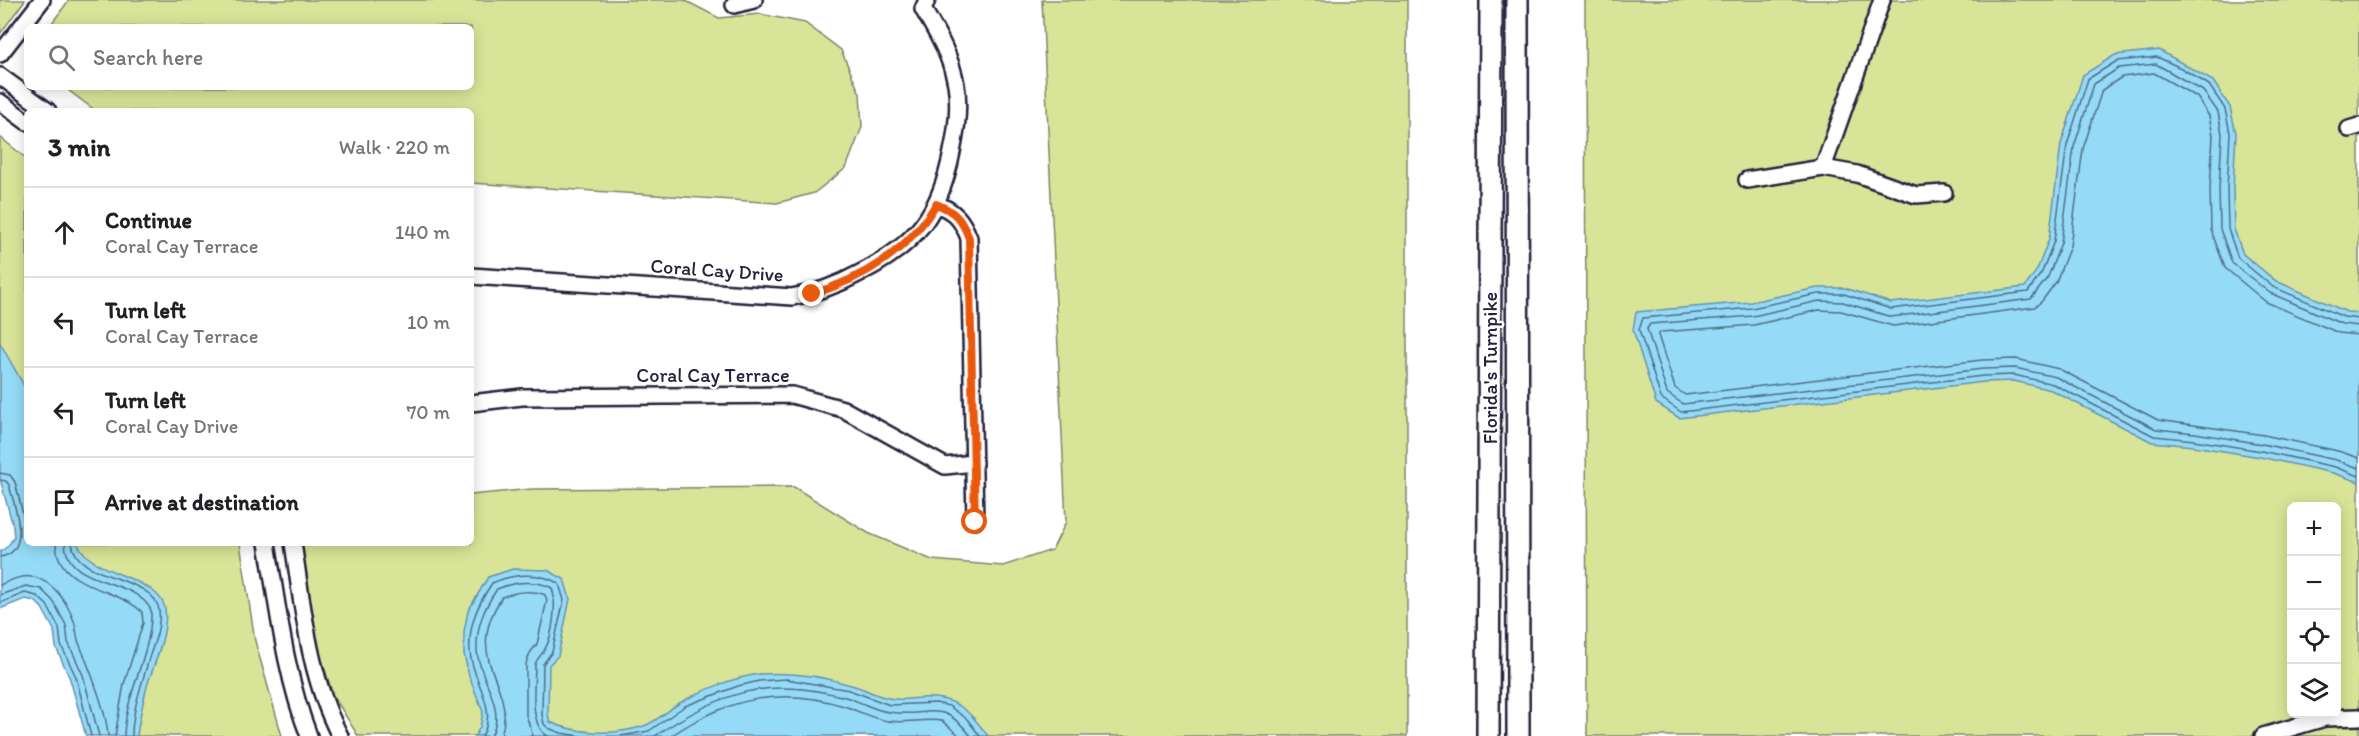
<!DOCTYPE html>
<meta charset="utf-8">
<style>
:root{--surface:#fff;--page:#f6f6f6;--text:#202124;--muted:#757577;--line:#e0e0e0}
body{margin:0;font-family:Itim,sans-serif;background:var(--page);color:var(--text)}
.controls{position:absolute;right:18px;bottom:18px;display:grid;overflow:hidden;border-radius:9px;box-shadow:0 3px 15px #0003}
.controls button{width:54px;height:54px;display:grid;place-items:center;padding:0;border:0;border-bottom:2px solid var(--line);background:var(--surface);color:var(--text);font:30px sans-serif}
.stop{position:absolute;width:18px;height:18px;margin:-14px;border:4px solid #ea580c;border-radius:50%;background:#fff}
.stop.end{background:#ea580c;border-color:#fff;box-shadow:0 2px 6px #0008}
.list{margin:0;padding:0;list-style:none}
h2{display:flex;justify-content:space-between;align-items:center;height:78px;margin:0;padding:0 24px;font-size:26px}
h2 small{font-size:20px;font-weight:400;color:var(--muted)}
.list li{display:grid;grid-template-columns:39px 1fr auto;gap:18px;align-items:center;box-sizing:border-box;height:90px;padding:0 24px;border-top:2px solid var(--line)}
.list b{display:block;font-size:22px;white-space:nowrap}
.list p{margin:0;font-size:20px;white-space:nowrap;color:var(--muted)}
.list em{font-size:20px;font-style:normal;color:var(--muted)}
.icon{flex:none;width:33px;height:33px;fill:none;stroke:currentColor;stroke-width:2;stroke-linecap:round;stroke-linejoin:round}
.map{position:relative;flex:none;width:2359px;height:736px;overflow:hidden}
.search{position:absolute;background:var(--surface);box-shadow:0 3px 15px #0003;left:24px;top:24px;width:450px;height:66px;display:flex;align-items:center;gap:15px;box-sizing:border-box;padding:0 21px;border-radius:9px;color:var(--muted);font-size:22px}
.panel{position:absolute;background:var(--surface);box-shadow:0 3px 15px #0003;left:24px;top:108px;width:450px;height:438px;border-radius:9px}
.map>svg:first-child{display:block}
.green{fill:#d8e598;stroke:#7d846a;stroke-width:1.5;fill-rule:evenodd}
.water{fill:#95dbf7;stroke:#6791ac;stroke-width:1.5}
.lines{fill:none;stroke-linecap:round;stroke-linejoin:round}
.shore{stroke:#506c86;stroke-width:1.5}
.minor-casing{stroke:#22223b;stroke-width:20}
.highway-casing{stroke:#22223b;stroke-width:26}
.minor{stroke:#fff;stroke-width:15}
.highway{stroke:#fff;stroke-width:21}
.route{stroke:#ea580c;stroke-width:8}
.labels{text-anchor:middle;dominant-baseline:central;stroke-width:5;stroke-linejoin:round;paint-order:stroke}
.street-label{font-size:20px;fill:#22223b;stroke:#fff}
</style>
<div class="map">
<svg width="2359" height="736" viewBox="0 0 2359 736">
<rect width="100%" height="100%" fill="#fff"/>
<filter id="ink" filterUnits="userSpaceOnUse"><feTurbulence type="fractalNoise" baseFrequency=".0167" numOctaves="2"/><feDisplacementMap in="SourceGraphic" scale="12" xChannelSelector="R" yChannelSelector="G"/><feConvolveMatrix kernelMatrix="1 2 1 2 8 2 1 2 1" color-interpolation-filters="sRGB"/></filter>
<g filter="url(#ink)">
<g class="green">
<path d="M 0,0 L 25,0 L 0,34 Z"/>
<path d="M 69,0 L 684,0 L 719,18 L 760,14 L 805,23 L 841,50 L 860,94 L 862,127 L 846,168 L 814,193 L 777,203 L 471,183 L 471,111 L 96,111 L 64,87 L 471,87 L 471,27 L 49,27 Z"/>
<path d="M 1042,0 L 1407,0 L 1407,736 L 358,736 L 333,695 L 316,642 L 300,543 L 471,543 L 471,495 L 532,489 L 794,487 L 868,533 L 932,560 L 1003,566 L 1052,550 L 1066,522 Z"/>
<path d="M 1585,0 L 2359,0 L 2359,736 L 1587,736 ZM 2292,506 L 2336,506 L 2336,714 L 2292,714 Z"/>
<path d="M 0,137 L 27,159 L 27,500 L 0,446 Z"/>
<path d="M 46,543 L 240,543 L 255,641 L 282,736 L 109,736 Z"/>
</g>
<g class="water">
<path d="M 2159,50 L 2213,81 L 2230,107 L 2236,133 L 2233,190 L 2234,229 L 2243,254 L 2276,281 L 2347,312 L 2359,313 L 2359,482 L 2333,473 L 2260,457 L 2193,446 L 2152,442 L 2051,390 L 2014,381 L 1984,382 L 1679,418 L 1656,403 L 1633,330 L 1636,312 L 1751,302 L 1817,288 L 1845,288 L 1891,303 L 2025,287 L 2037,270 L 2049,239 L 2061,144 L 2083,75 L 2115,55 Z"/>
<path d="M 0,343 L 27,391 L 27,543 L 77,543 C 92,572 128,572 153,591 C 158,595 162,599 164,605 C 171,627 154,664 147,686 C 143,702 139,720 137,736 L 86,736 L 70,679 L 56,647 L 54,630 L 42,608 L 35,601 L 25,599 L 0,609 L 0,552 L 8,546 L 14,537 L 13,526 L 0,479 Z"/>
<path d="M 513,569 L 547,570 L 564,579 L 570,599 L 558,656 L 549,665 L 548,714 L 550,722 C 578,735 616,735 644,726 C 658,721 670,708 683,701 C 705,689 735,677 760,674 C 790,672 822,676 851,685 C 864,688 876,696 889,698 C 899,701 911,698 921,698 C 957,696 968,710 988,736 L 475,736 L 480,727 L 483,712 L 469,676 L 464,654 L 464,632 L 468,611 L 488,577 Z"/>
</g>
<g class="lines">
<g class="shore">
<path d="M 2359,319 L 2344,317 L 2273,287 L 2238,258 L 2228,229 L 2227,189 L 2230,133 L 2225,109 L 2209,85 L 2181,68 L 2157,57 L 2117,61 L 2088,79 L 2067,145 L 2054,241 L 2042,272 L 2028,292 L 1891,309 L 1844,294 L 1818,294 L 1752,308 L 1643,318 L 1639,330 L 1661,398 L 1681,412 L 1983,376 L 2014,375 L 2053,384 L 2154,436 L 2194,440 L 2261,451 L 2335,467 L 2359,476"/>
<path d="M 2359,326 L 2342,324 L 2270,293 L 2232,263 L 2220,229 L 2219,189 L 2222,134 L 2218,112 L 2203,91 L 2156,64 L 2119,68 L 2094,84 L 2074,147 L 2061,243 L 2048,277 L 2031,299 L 1891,317 L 1843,302 L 1819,301 L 1753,316 L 1650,324 L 1647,329 L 1667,393 L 1683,404 L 1983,369 L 2015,368 L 2056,377 L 2156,429 L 2195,433 L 2262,444 L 2336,460 L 2359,468"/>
<path d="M 2359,335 L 2339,333 L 2266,302 L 2225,268 L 2211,230 L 2210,189 L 2213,135 L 2209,116 L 2197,97 L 2154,73 L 2122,77 L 2102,90 L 2083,149 L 2070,246 L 2056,282 L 2042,301 L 2035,307 L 1893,326 L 1841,311 L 1819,310 L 1754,325 L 1661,332 L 1658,335 L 1675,388 L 1685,395 L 1982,360 L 2016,359 L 2059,369 L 2158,420 L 2264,435 L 2338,451 L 2359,458"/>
<path d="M 0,473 L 10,475 L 15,482 L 27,531"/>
<path d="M 0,480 L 6,481 L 9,485 C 14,505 33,552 0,557"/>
<path d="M 56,543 C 57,589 117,587 142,612 L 143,623 L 124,684 L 115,736"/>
<path d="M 65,543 C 67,588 134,576 151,610 C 153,650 125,694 124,736"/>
<path d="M 72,543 C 76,582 153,574 159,610 C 161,626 155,641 150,655 C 143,681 132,709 132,736"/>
<path d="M 0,585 C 7,582 14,578 22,577 C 48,573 66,599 74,621 C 77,629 76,636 79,643 C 89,667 107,711 108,736"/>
<path d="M 0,595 L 26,586 L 41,589 L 53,601 L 66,625 L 68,642 L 83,675 L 99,736"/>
<path d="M 0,603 L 25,593 L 37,596 L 47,605 L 59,628 L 61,645 L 76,677 L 91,736"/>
<path d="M 482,736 C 499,708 472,681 470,652 C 468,625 478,604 492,583 C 512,574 540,571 559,584 L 564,600 L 552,652 L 543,664 L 542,715 L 544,724 L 548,728 L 561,733 L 581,736"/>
<path d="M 491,736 C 507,707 479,679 477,651 C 476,627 484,608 497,589 C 514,582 536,579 552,588 C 557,602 553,636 545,649 C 542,655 537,657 535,665 C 535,684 528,726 548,736"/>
<path d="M 501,736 C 518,683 460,661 502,597 C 514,592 533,589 545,595 L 547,600 L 537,644 L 530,653 L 526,664 L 526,715 L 533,736"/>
<path d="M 621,736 L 649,731 L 685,706 L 738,686 L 759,681 L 786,679 L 849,690 L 890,705 L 936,703 L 949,706 L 967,719 L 980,736"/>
<path d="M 655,736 C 720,692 767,676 845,697 C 860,701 873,710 889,712 C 928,719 940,696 971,736"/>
<path d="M 671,736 C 725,699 780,686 844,706 C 859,711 872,719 888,721 C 906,724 924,718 942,721 L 960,736"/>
</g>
<defs>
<g id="minor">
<path d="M 734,5 L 754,0"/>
<path d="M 0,54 L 42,0"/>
<path d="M 0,76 L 48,111"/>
<path d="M 0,102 L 27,122"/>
<path d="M 2349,129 L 2359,126"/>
<path d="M 1823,168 L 1882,0"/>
<path d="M 1747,180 L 1823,168 L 1857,174 L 1916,195 L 1944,193"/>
<path d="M 936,204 C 955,211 962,220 969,238 L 975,521"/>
<path d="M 471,276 L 792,297 C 818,293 838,285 860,273 C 916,245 940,213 952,152 C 957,129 960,107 956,84 C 951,56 937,33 923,9 L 927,0"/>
<path d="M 471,403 L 522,397 L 792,395 L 843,409 L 945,466 L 974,463"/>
<path d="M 267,543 C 278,608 285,674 309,736"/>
<path d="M 293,543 C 303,608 309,677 340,736"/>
<path d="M 2263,736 L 2325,718 L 2359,717"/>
</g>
<g id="highway">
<path d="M 1517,0 L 1518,736"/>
<path d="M 1488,736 L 1491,0"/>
</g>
</defs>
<use href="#minor" class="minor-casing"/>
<use href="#highway" class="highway-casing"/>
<use href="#minor" class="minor"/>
<use href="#highway" class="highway"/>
</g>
</g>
<g class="lines" filter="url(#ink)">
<path class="route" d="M 812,294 C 863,279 909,250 936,204 C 955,211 962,220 969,238 L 975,522"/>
</g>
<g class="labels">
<g class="street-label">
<text transform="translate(717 270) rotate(4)">Coral Cay Drive</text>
<text transform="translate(1490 368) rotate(-90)">Florida's Turnpike</text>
<text x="713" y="375">Coral Cay Terrace</text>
</g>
</g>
</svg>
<div class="controls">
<button>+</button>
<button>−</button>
<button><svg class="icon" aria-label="locate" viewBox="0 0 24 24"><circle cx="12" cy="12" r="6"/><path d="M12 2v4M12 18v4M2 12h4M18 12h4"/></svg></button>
<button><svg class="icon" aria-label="layers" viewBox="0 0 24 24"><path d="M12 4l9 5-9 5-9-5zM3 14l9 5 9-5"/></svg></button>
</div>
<div class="stop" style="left:975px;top:522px"></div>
<div class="stop end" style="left:812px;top:294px"></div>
<div class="search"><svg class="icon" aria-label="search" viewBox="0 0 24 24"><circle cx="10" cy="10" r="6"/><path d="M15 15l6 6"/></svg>Search here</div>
<section class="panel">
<h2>3 min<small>Walk · 220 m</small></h2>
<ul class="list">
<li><svg class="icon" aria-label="ahead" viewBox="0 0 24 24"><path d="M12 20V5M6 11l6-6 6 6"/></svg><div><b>Continue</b><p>Coral Cay Terrace</p></div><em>140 m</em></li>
<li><svg class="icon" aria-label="left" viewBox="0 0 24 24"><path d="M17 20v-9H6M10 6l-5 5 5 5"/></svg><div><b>Turn left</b><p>Coral Cay Terrace</p></div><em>10 m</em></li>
<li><svg class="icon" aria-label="left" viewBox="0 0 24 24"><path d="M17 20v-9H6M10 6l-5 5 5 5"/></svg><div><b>Turn left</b><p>Coral Cay Drive</p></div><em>70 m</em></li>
<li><svg class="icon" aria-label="arrive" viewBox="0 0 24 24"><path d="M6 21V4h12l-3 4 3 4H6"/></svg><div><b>Arrive at destination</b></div></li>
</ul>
</section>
</div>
